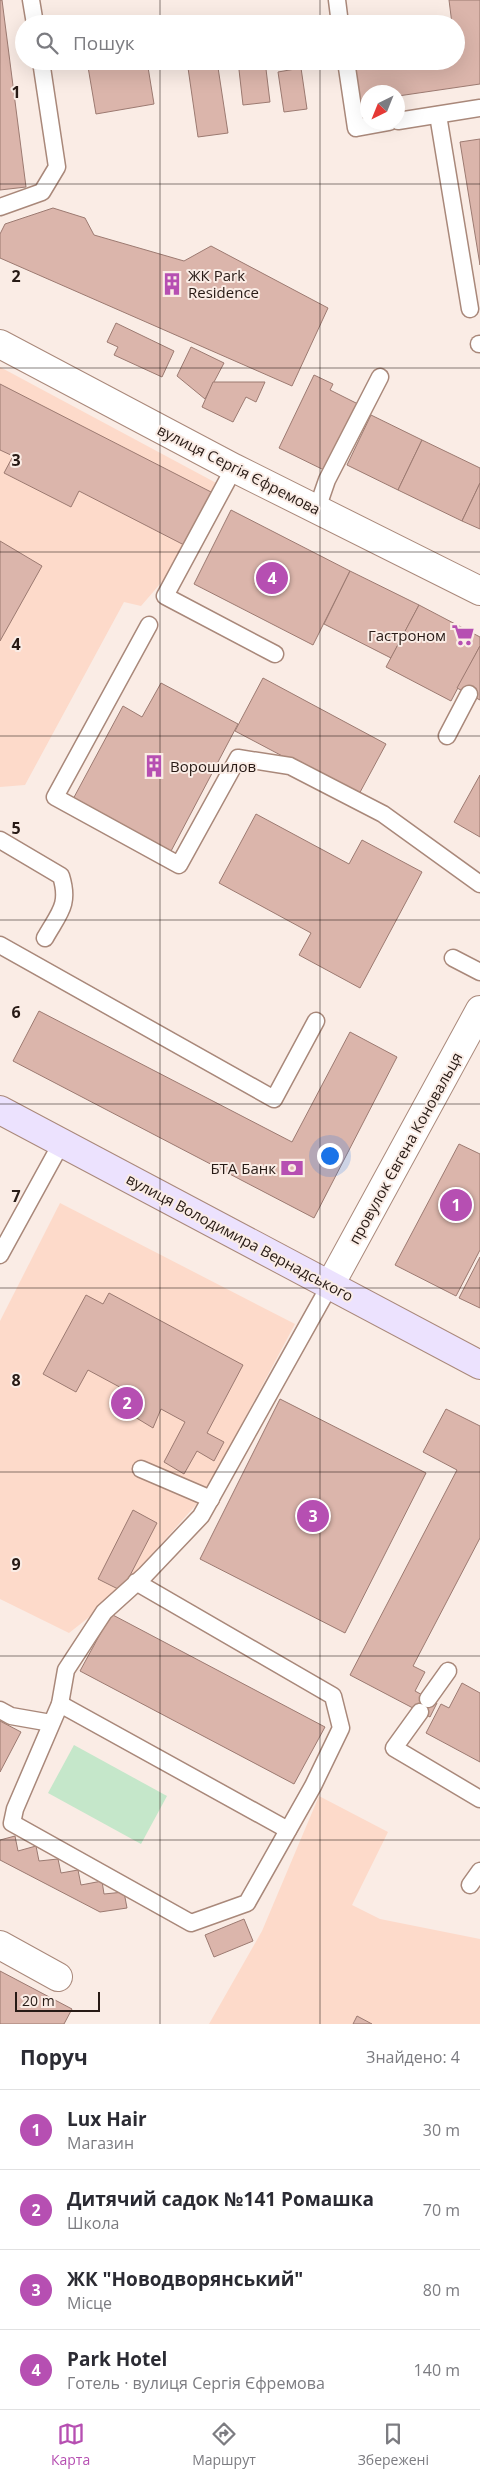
<!DOCTYPE html>
<html lang="uk">
<meta charset="utf-8">
<style>
:root{--surface:#fff;--page:#f2f2f3;--text:#2b2b33;--muted:#7c7c81;--line:#e1e1e2;--accent:#b64fb2}
body{margin:0;font-family:"Open Sans",sans-serif;background:var(--page);color:var(--text)}
.compass{position:absolute;left:360px;top:85px;width:45px;height:45px;border-radius:50%;background:var(--surface);box-shadow:0 5px 20px #0002;rotate:223deg}
.scale{position:absolute;left:15px;bottom:12px;width:85px;box-sizing:border-box;padding-left:5px;border:2px solid #271a15;border-top:0;font-size:14px;line-height:18px;white-space:nowrap;color:#271a15;-webkit-text-stroke:4px #faece5;paint-order:stroke}
.you{position:absolute;left:329px;top:1155px;width:18px;height:18px;margin:-12px;border:4px solid #fff;border-radius:50%;background:#1a73e8;box-shadow:0 0 0 8px #1a73e833}
.badge{display:grid;place-items:center;width:32px;height:32px;border-radius:50%;background:var(--accent);color:#fff;font-size:16px;font-weight:700}
.pin{position:absolute;translate:-50% -50%;border:2px solid #fff;box-shadow:0 1px 5px #0006}
.list{margin:0;padding:0;list-style:none}
h2{display:flex;justify-content:space-between;align-items:center;height:65px;margin:0;padding:0 20px;font-size:21px}
h2 small{font-size:16px;font-weight:400;color:var(--muted)}
.list li{display:grid;grid-template-columns:32px 1fr auto;gap:15px;align-items:center;box-sizing:border-box;height:80px;padding:0 20px;border-top:1px solid var(--line)}
.list b{display:block;font-size:19px;white-space:nowrap}
.list p{margin:0;font-size:16px;white-space:nowrap;color:var(--muted)}
.list em{font-size:16px;font-style:normal;color:var(--muted)}
.icon{flex:none;width:28px;height:28px;fill:none;stroke:currentColor;stroke-width:2;stroke-linecap:round;stroke-linejoin:round}
.map{position:relative;flex:none;width:480px;height:2024px;overflow:hidden}
.search{position:absolute;background:var(--surface);box-shadow:0 5px 20px #0002;left:15px;right:15px;top:15px;height:55px;display:flex;align-items:center;gap:12px;box-sizing:border-box;padding:0 18px;border-radius:28px;color:var(--muted);font-size:19px}
.sheet{height:385px;background:var(--surface)}
nav{display:flex;justify-content:space-around;align-items:center;box-sizing:border-box;height:70px;border-top:1px solid var(--line);background:var(--surface);font-size:14px;color:var(--muted)}
nav a{display:grid;justify-items:center;gap:2px}
nav .on{color:var(--accent)}
.map>svg:first-child{display:block}
.built{fill:#fddaca}
.green{fill:#c5e7ca}
.building{fill:#dbb5ab;stroke:#9c7a71}
.lines{fill:none;stroke-linecap:round;stroke-linejoin:round}
.lane-casing{stroke:#a9887a;stroke-width:19}
.street-casing{stroke:#a9887a;stroke-width:30}
.secondary-casing{stroke:#a9887a;stroke-width:30}
.lane{stroke:#fff;stroke-width:16}
.street{stroke:#fff;stroke-width:28}
.secondary{stroke:#ece2fe;stroke-width:28}
.grid{fill:none;stroke:#271a15;stroke-width:1;stroke-opacity:0.55}
.labels{text-anchor:middle;dominant-baseline:central;stroke-width:4;stroke-linejoin:round;paint-order:stroke}
.poi-label{font-size:15px;fill:#271a15;stroke:#faece5;text-anchor:start}
.street-label{font-size:15px;fill:#271a15;stroke:#faece5}
.grid-label{font-size:16px;text-anchor:middle;font-weight:bold;fill:#271a15;stroke:#faece5;stroke-width:4;stroke-linejoin:round;paint-order:stroke}
</style>
<div class="map">
<svg width="480" height="2024" viewBox="0 0 480 2024">
<rect width="100%" height="100%" fill="#faece5"/>
<g class="built">
<path d="M 0,367 L 220,485 L 179,562 L 141,606 L 124,602 L 25,785 L 0,787 Z"/>
<path d="M 60,1203 L 295,1324 L 211,1482 L 195,1506 L 112,1599 L 69,1633 L 0,1599 L 0,1321 Z"/>
<path d="M 319,1796 L 388,1832 L 352,1905 L 380,1919 L 480,1939 L 480,2024 L 209,2024 L 262,1931 Z"/>
</g>
<path class="green" d="M 74,1745 L 167,1796 L 141,1844 L 48,1793 Z"/>
<g class="building">
<path d="M 0,0 L 2,0 L 26,187 L 0,190 Z"/>
<path d="M 449,0 L 480,0 L 480,84 L 398,96 L 398,92 L 368,92 L 368,101 L 360,102 L 354,61 L 456,61 L 456,24 L 452,24 Z"/>
<path d="M 211,18 L 212,24 L 182,24 L 182,22 Z"/>
<path d="M 259,19 L 260,24 L 233,24 L 233,23 Z"/>
<path d="M 87,61 L 147,61 L 154,104 L 96,114 Z"/>
<path d="M 187,61 L 217,61 L 228,133 L 198,137 Z"/>
<path d="M 238,61 L 265,61 L 270,102 L 243,105 Z"/>
<path d="M 301,68 L 307,109 L 284,112 L 278,72 Z"/>
<path d="M 480,139 L 480,265 L 460,142 Z"/>
<path d="M 53,208 L 85,218 L 94,235 L 184,261 L 211,246 L 328,308 L 292,386 L 0,258 L 0,234 L 5,224 Z"/>
<path d="M 116,323 L 174,351 L 162,377 L 114,355 L 118,347 L 107,342 Z"/>
<path d="M 191,347 L 224,363 L 205,399 L 177,376 Z"/>
<path d="M 314,375 L 333,384 L 330,390 L 360,405 L 328,472 L 279,448 Z"/>
<path d="M 213,382 L 265,382 L 256,402 L 246,397 L 233,422 L 202,407 Z"/>
<path d="M 0,384 L 213,493 L 186,546 L 79,491 L 71,507 L 4,473 L 13,456 L 0,450 Z"/>
<path d="M 371,415 L 422,440 L 398,490 L 347,465 Z"/>
<path d="M 422,440 L 480,468 L 480,483 L 462,521 L 398,490 Z"/>
<path d="M 480,483 L 480,529 L 462,521 Z"/>
<path d="M 231,510 L 350,571 L 313,645 L 194,584 Z"/>
<path d="M 0,541 L 42,566 L 0,641 Z"/>
<path d="M 350,571 L 419,605 L 391,658 L 324,624 Z"/>
<path d="M 419,605 L 480,637 L 480,646 L 451,701 L 386,667 Z"/>
<path d="M 480,646 L 480,700 L 457,688 Z"/>
<path d="M 263,678 L 386,744 L 358,796 L 235,731 Z"/>
<path d="M 161,683 L 238,724 L 170,853 L 72,801 L 123,706 L 142,717 Z"/>
<path d="M 480,775 L 480,837 L 454,822 Z"/>
<path d="M 256,814 L 349,864 L 362,840 L 422,872 L 360,988 L 299,955 L 311,933 L 219,883 Z"/>
<path d="M 39,1011 L 292,1142 L 350,1032 L 397,1057 L 314,1218 L 13,1061 Z"/>
<path d="M 459,1144 L 480,1154 L 480,1250 L 456,1296 L 395,1265 Z"/>
<path d="M 480,1257 L 480,1308 L 459,1298 Z"/>
<path d="M 109,1293 L 243,1365 L 207,1433 L 224,1442 L 214,1461 L 197,1451 L 184,1474 L 164,1462 L 185,1422 L 161,1409 L 153,1428 L 120,1408 L 127,1391 L 88,1370 L 76,1392 L 43,1374 L 86,1295 L 103,1304 Z"/>
<path d="M 280,1399 L 426,1473 L 345,1633 L 200,1559 Z"/>
<path d="M 446,1409 L 480,1426 L 480,1538 L 413,1666 L 425,1672 L 415,1691 L 437,1703 L 430,1717 L 350,1675 L 457,1470 L 423,1452 Z"/>
<path d="M 133,1510 L 157,1523 L 122,1591 L 98,1579 Z"/>
<path d="M 111,1614 L 325,1727 L 294,1784 L 80,1671 Z"/>
<path d="M 462,1683 L 480,1693 L 480,1762 L 426,1733 L 441,1704 L 449,1708 Z"/>
<path d="M 0,1721 L 21,1732 L 0,1772 Z"/>
<path d="M 15,1836 L 18,1851 L 36,1846 L 39,1861 L 58,1859 L 61,1873 L 78,1870 L 81,1885 L 102,1881 L 104,1894 L 124,1892 L 127,1908 L 100,1912 L 0,1860 L 0,1840 Z"/>
<path d="M 244,1919 L 253,1941 L 214,1957 L 205,1935 Z"/>
<path d="M 0,1971 L 72,2009 L 64,2024 L 0,2024 Z"/>
<path d="M 357,2016 L 372,2024 L 353,2024 Z"/>
</g>
<g class="lines">
<defs>
<g id="lane">
<path d="M 31,0 L 35,24"/>
<path d="M 337,0 L 340,24"/>
<path d="M 346,61 L 356,128 L 389,122"/>
<path d="M 438,115 L 470,309"/>
<path d="M 398,121 L 480,108"/>
<path d="M 0,207 L 42,192 L 57,167 L 41,61"/>
<path d="M 479,344 L 480,344"/>
<path d="M 234,468 L 165,596 L 275,654"/>
<path d="M 317,509 L 327,480 L 380,377"/>
<path d="M 149,625 L 55,797 L 179,865 L 238,758 L 290,766 L 383,814 L 480,884"/>
<path d="M 447,736 L 469,694"/>
<path d="M 0,840 L 61,876 C 70,905 59,913 45,938"/>
<path d="M 0,945 L 274,1099 L 316,1021"/>
<path d="M 453,958 L 480,972"/>
<path d="M 0,1255 L 62,1142"/>
<path d="M 141,1469 L 211,1499"/>
<path d="M 136,1582 L 333,1696 L 341,1728 L 313,1786 L 247,1903 L 191,1923 L 12,1823 L 15,1809 L 60,1704 L 66,1670 L 104,1612 L 145,1575 L 201,1516 L 330,1285"/>
<path d="M 428,1699 L 448,1671"/>
<path d="M 60,1704 L 288,1830"/>
<path d="M 0,1710 L 11,1716 L 51,1723"/>
<path d="M 420,1712 L 394,1748 L 480,1799"/>
<path d="M 470,1885 L 480,1871"/>
</g>
<g id="street">
<path d="M 0,344 L 234,468 L 480,591"/>
<path d="M 330,1285 L 480,1010"/>
<path d="M 0,1945 L 58,1977"/>
</g>
<path id="secondary" d="M 0,1110 L 480,1365"/>
</defs>
<use href="#lane" class="lane-casing"/>
<use href="#street" class="street-casing"/>
<use href="#secondary" class="secondary-casing"/>
<use href="#lane" class="lane"/>
<use href="#street" class="street"/>
<use href="#secondary" class="secondary"/>
</g>
<path class="grid" d="M 160,0 L 160,24M 320,0 L 320,24M 160,61 L 160,2024M 320,61 L 320,2024M 0,184 L 480,184M 0,368 L 480,368M 0,552 L 480,552M 0,736 L 480,736M 0,920 L 480,920M 0,1104 L 480,1104M 0,1288 L 480,1288M 0,1472 L 480,1472M 0,1656 L 480,1656M 0,1840 L 480,1840"/>
<defs>
<symbol id="building-bare" viewBox="-9 -9 18 18"><path d="M-4-6H4V6H1V3H-1V6H-4ZM-2.5-4.3h1.7v1.8h-1.7ZM.8-4.3h1.7v1.8H.8ZM-2.5-1h1.7V.8h-1.7ZM.8-1h1.7V.8H.8Z" fill="#b64fb2" stroke="#faece5" stroke-width="2.5" paint-order="stroke"/></symbol>
<symbol id="supermarket-bare" viewBox="-9 -9 18 18"><path d="M-6-5.5h2.5l.6 2H6L4.5 2H-2.5L-4.4-4H-6ZM-1.5 3.2a1.3 1.3 0 1 0 .1 0ZM3 3.2a1.3 1.3 0 1 0 .1 0Z" fill="#b64fb2" stroke="#faece5" stroke-width="2.5" paint-order="stroke"/></symbol>
<symbol id="bank-bare" viewBox="-9 -9 18 18"><path d="M-6-4H6V4H-6ZM0-2.3a2.3 2.3 0 1 0 0 4.6a2.3 2.3 0 1 0 0-4.6Z" fill="#b64fb2" stroke="#faece5" stroke-width="2.5" paint-order="stroke"/></symbol>
</defs>
<g fill-rule="evenodd">
<use href="#building-bare" x="156" y="268" width="32" height="32"/>
<use href="#supermarket-bare" x="447" y="619" width="32" height="32"/>
<use href="#building-bare" x="138" y="750" width="32" height="32"/>
<use href="#bank-bare" x="276" y="1152" width="32" height="32"/>
</g>
<g class="labels">
<g class="poi-label">
<text x="188" y="275">ЖК Park<tspan x="188" dy="17">Residence</tspan></text>
<text x="446" y="635" text-anchor="end">Гастроном</text>
<text x="170" y="766">Ворошилов</text>
<text x="276" y="1168" text-anchor="end">БТА Банк</text>
</g>
<g class="street-label">
<text transform="translate(239 469) rotate(27)">вулиця Сергія Єфремова</text>
<text transform="translate(405 1148) rotate(-61)">провулок Євгена Коновальця</text>
<text transform="translate(240 1237) rotate(28)">вулиця Володимира Вернадського</text>
</g>
</g>
<g class="grid-label">
<text x="16" y="98">1</text>
<text x="16" y="282">2</text>
<text x="16" y="466">3</text>
<text x="16" y="650">4</text>
<text x="16" y="834">5</text>
<text x="16" y="1018">6</text>
<text x="16" y="1202">7</text>
<text x="16" y="1386">8</text>
<text x="16" y="1570">9</text>
</g>
</svg>
<svg class="compass" viewBox="-18 -18 36 36"><path d="M0-13l5 13h-10z" fill="#e53935"/><path d="M0 13l5-13h-10z" fill="#7c7c81"/></svg>
<div class="scale">20 m</div>
<div class="you"></div>
<div class="pin badge" style="left:456px;top:1205px">1</div>
<div class="pin badge" style="left:127px;top:1403px">2</div>
<div class="pin badge" style="left:313px;top:1516px">3</div>
<div class="pin badge" style="left:272px;top:578px">4</div>
<div class="search"><svg class="icon" aria-label="search" viewBox="0 0 24 24"><circle cx="10" cy="10" r="6"/><path d="M15 15l6 6"/></svg>Пошук</div>
</div>
<section class="sheet">
<h2>Поруч<small>Знайдено: 4</small></h2>
<ul class="list">
<li><span class="badge">1</span><div><b>Lux Hair</b><p>Магазин</p></div><em>30 m</em></li>
<li><span class="badge">2</span><div><b>Дитячий садок №141 Ромашка</b><p>Школа</p></div><em>70 m</em></li>
<li><span class="badge">3</span><div><b>ЖК &quot;Новодворянський&quot;</b><p>Місце</p></div><em>80 m</em></li>
<li><span class="badge">4</span><div><b>Park Hotel</b><p>Готель · вулиця Сергія Єфремова</p></div><em>140 m</em></li>
</ul>
</section>
<nav>
<a class="on"><svg class="icon" aria-label="map" viewBox="0 0 24 24"><path d="M3 6l6-2 6 2 6-2v14l-6 2-6-2-6 2zM9 4v14M15 6v14"/></svg>Карта</a>
<a><svg class="icon" aria-label="directions" viewBox="0 0 24 24"><path d="M12 3l9 9-9 9-9-9zM9 14v-3h6M13 9l2 2-2 2"/></svg>Маршрут</a>
<a><svg class="icon" aria-label="saved" viewBox="0 0 24 24"><path d="M7 4h10v16l-5-4-5 4z"/></svg>Збережені</a>
</nav>
